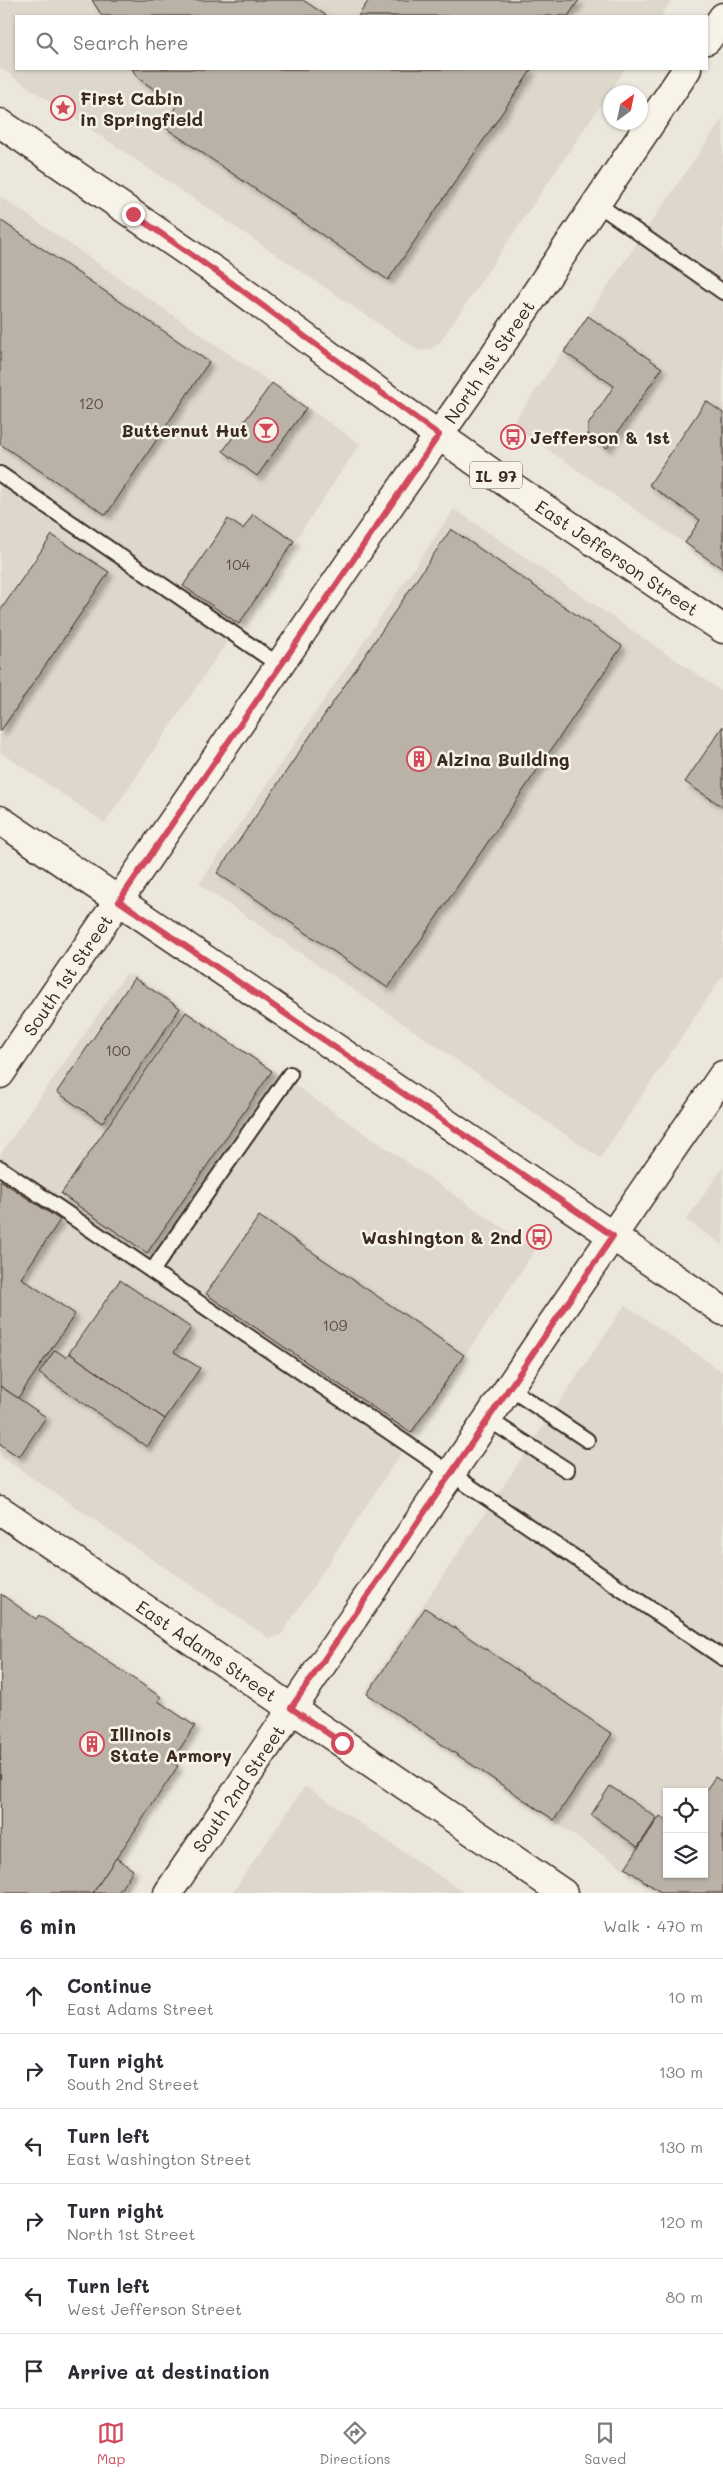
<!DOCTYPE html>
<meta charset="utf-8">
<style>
:root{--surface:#fff;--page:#f2f2f3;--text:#2b2b33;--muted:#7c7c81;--line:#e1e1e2;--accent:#d1495b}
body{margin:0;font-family:Mali,sans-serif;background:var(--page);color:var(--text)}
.controls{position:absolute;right:15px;bottom:15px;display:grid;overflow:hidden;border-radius:0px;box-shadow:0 1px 4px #0004}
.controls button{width:45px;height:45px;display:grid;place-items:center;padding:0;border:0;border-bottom:1px solid var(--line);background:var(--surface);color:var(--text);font:25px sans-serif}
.compass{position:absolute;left:603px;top:85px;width:45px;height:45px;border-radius:50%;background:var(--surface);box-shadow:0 1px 4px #0004;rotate:33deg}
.stop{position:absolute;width:15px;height:15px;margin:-11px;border:4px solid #d1495b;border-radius:50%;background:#fff}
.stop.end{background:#d1495b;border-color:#fff;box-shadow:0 1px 5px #0008}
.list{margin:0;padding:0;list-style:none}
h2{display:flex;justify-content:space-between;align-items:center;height:65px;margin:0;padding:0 20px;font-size:21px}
h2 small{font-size:16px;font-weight:400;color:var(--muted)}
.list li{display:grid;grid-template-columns:32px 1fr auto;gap:15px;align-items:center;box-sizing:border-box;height:75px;padding:0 20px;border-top:1px solid var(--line)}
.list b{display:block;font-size:19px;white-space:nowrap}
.list p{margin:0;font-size:16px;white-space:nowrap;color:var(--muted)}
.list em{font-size:16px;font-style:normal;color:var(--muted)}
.icon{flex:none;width:28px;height:28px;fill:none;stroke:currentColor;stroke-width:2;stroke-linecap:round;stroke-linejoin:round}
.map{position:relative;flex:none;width:723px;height:1893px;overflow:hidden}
.search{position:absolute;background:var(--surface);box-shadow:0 1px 4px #0004;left:15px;right:15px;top:15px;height:55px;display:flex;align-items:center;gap:12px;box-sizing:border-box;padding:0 18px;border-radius:0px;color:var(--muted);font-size:19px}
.sheet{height:515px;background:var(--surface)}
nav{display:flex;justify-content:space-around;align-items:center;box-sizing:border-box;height:70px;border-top:1px solid var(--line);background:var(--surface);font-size:14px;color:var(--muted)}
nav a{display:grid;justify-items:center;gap:2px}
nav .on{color:var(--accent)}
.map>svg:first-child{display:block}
.built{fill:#ddd7cc;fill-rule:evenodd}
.building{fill:#bab2a7;stroke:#3b2a1e;filter:url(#shadow)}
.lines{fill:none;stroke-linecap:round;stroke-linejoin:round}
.service-casing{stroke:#3b2a1e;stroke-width:18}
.minor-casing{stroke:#3b2a1e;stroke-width:31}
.secondary-casing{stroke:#3b2a1e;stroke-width:31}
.primary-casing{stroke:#3b2a1e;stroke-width:31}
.service{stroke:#f7f3e8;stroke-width:14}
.minor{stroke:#f7f3e8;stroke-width:28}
.secondary{stroke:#f7f3e8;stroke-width:28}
.primary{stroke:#f7f3e8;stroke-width:28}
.route{stroke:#d1495b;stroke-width:6}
.labels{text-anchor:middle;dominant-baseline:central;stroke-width:5;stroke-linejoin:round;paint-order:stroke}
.number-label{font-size:15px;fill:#5b4c40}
.shield{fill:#f7f3e8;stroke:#73665b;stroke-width:1}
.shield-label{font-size:16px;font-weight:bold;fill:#3b2a1e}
.poi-label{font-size:18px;font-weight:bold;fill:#3b2a1e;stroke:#f7f3e8;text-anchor:start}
.street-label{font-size:18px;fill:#3b2a1e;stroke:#f7f3e8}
</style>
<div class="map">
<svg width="723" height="1893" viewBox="0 0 723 1893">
<defs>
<filter id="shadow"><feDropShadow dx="4.5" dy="4.5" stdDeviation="2.5" flood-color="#0004"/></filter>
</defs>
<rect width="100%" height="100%" fill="#ece7dc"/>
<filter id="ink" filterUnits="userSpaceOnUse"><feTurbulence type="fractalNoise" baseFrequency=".02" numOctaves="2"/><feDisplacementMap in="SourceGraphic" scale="10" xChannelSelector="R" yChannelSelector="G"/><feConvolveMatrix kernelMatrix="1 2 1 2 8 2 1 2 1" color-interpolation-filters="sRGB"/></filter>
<g filter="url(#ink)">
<g class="built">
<path d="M 0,0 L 672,0 L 661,16 L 16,16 L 16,69 L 625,69 L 440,342 L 431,349 L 419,351 L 0,68 Z"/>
<path d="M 723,118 L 723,570 L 512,425 Z"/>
<path d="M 0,196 L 360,444 L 105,823 L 0,752 Z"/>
<path d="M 454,509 L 723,692 L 723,975 L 600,1158 L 199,884 Z"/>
<path d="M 126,974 L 134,975 L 535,1250 L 281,1635 L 270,1639 L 0,1456 L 0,1155 Z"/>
<path d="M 723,1167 L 723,1245 L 686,1220 Z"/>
<path d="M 625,1305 L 723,1372 L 723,1893 L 659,1893 L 364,1693 ZM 667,1792 L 704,1792 L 704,1874 L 667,1874 Z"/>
<path d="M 305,1786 L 465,1893 L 232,1893 Z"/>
</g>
<g class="building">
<path d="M 92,0 L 303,0 L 327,16 L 102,16 Z"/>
<path d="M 369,0 L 579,0 L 568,16 L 358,16 Z"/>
<path d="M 132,69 L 532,69 L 388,280 L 163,126 L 177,105 L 138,78 Z"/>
<path d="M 0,220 L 209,362 L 106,515 L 0,444 Z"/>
<path d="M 588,316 L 662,368 L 607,448 L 588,435 L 588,425 L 614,386 L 564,352 Z"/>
<path d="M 272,383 L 306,408 L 257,476 L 223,451 Z"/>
<path d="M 706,401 L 723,413 L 723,569 L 685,543 L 700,520 L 649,485 Z"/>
<path d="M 253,514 L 294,541 L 239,624 L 183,586 L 228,519 L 243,529 Z"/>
<path d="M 451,529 L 622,646 L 388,988 L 217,873 Z"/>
<path d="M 52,535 L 109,572 L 0,732 L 0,611 Z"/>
<path d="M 723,726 L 723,807 L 685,782 Z"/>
<path d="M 134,978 L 180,1008 L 102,1123 L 57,1092 Z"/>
<path d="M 186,1012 L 272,1071 L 147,1253 L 61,1194 Z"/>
<path d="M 0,1180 L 60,1220 L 21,1278 L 75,1314 L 18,1398 L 0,1386 Z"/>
<path d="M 259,1216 L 464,1355 L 411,1433 L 206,1294 Z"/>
<path d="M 120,1280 L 191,1328 L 174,1352 L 200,1368 L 165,1419 L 69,1353 Z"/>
<path d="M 55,1350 L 66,1357 L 69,1353 L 165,1419 L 147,1447 L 39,1373 Z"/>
<path d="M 0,1386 L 46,1417 L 19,1457 L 0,1444 Z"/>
<path d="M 1,1594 L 36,1619 L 39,1615 L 161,1697 L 158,1701 L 195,1726 L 171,1762 L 178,1766 L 93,1893 L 0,1893 Z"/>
<path d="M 425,1608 L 612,1734 L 554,1820 L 367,1694 Z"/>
<path d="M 715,1777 L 723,1782 L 723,1893 L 662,1893 L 625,1868 L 660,1816 L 667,1820 L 667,1874 L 704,1874 L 704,1793 Z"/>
<path d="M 610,1786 L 657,1818 L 638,1847 L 591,1815 Z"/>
<path d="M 116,1858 L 133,1870 L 118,1893 L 93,1893 Z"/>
</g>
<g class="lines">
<defs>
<g id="service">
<path d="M 596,203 L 723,292"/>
<path d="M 0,474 L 279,665"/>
<path d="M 0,1168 L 723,1658"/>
<path d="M 152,1271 L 290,1074"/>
<path d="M 509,1388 L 587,1440"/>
<path d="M 488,1419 L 567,1470"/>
</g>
<g id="minor">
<path d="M 707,40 L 723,17"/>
<path d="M 0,820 L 723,1311"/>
<path id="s1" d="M 0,1074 L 350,562 L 474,385 L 687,69"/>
<path id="s2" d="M 0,1510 L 563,1893"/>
</g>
<g id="secondary">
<path id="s3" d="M 168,1893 L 547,1331 L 723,1075"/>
</g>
<g id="primary">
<path id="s4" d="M 0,123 L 225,278 L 399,407 L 492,473 L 723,629"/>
</g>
</defs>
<use href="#service" class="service-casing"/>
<use href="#minor" class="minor-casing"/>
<use href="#secondary" class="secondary-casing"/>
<use href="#primary" class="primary-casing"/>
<use href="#service" class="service"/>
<use href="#minor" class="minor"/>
<use href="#secondary" class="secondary"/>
<use href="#primary" class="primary"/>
</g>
</g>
<g class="lines" filter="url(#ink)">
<path class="route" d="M 133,214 L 225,278 L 439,435 L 119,901 L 613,1236 L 291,1708 L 342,1743"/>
</g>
<defs>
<symbol id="sight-ring" viewBox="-11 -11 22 22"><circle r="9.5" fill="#f7f3e8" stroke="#d1495b" stroke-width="1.5"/><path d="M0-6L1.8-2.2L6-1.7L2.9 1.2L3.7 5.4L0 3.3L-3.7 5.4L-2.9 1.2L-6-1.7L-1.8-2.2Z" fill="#d1495b"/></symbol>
<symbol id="bar-ring" viewBox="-11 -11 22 22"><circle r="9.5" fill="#f7f3e8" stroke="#d1495b" stroke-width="1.5"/><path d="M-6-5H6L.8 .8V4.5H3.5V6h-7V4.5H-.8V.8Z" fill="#d1495b"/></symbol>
<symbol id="bus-ring" viewBox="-11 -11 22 22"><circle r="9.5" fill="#f7f3e8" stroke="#d1495b" stroke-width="1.5"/><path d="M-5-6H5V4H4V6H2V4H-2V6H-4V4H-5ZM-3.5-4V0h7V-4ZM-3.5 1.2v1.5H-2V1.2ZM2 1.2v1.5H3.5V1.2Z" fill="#d1495b"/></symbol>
<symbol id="building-ring" viewBox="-11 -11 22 22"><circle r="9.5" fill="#f7f3e8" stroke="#d1495b" stroke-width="1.5"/><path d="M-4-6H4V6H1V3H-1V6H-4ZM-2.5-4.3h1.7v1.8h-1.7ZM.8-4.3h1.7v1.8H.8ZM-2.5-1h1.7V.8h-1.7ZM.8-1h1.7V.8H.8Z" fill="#d1495b"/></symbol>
</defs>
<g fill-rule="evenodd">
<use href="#sight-ring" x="49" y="94" width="28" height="28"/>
<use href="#bar-ring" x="252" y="416" width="28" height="28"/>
<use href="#bus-ring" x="499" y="423" width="28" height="28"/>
<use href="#building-ring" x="405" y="745" width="28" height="28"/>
<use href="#bus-ring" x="525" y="1223" width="28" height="28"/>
<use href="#building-ring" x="78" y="1730" width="28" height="28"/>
</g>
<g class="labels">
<g class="number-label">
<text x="91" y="403">120</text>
<text x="238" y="564">104</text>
<text x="118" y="1050">100</text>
<text x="335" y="1325">109</text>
</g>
<rect class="shield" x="470" y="461.5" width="52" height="27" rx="4"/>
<g class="shield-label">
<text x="496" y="475">IL 97</text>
</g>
<g class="poi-label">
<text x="80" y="98">First Cabin<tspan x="80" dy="21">in Springfield</tspan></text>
<text x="248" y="430" text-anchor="end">Butternut Hut</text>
<text x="530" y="437">Jefferson &amp; 1st</text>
<text x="436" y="759">Alzina Building</text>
<text x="522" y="1237" text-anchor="end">Washington &amp; 2nd</text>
<text x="110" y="1734">Illinois<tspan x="110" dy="21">State Armory</tspan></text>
</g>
<g class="street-label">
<text stroke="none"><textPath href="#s1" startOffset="864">North 1st Street</textPath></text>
<text stroke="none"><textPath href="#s4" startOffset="755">East Jefferson Street</textPath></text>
<text stroke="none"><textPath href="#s1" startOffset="120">South 1st Street</textPath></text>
<text stroke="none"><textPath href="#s2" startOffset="250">East Adams Street</textPath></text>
<text stroke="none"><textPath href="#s3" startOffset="126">South 2nd Street</textPath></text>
</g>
</g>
</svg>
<div class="controls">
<button><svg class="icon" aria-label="locate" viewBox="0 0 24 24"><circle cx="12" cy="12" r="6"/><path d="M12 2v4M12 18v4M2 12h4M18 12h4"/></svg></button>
<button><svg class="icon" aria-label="layers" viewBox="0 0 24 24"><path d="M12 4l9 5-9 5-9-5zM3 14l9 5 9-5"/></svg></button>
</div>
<svg class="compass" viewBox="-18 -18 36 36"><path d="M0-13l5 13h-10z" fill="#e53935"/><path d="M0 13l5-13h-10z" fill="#7c7c81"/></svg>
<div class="stop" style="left:342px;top:1743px"></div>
<div class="stop end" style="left:133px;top:214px"></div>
<div class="search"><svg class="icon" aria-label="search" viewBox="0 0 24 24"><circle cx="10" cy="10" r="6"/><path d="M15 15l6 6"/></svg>Search here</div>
</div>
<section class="sheet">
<h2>6 min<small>Walk · 470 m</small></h2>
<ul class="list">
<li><svg class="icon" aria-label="ahead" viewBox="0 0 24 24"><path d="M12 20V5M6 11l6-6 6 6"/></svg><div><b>Continue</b><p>East Adams Street</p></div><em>10 m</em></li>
<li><svg class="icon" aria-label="right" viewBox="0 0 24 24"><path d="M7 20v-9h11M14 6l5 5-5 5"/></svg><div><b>Turn right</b><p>South 2nd Street</p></div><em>130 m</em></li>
<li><svg class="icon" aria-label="left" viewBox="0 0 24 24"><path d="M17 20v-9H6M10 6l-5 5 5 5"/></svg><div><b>Turn left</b><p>East Washington Street</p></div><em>130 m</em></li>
<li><svg class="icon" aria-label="right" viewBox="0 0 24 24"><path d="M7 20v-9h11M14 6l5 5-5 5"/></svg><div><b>Turn right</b><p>North 1st Street</p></div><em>120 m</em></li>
<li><svg class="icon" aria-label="left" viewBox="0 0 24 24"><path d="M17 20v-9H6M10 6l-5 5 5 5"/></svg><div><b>Turn left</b><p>West Jefferson Street</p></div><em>80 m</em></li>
<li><svg class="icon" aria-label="arrive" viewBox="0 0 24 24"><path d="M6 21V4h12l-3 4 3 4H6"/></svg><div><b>Arrive at destination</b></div></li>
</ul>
</section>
<nav>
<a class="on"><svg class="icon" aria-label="map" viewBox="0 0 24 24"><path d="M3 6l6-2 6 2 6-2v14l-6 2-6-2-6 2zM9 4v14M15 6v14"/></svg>Map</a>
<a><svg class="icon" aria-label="directions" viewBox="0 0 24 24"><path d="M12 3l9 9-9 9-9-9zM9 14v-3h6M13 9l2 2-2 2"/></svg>Directions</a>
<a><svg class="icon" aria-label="saved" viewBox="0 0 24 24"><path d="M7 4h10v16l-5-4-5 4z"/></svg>Saved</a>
</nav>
